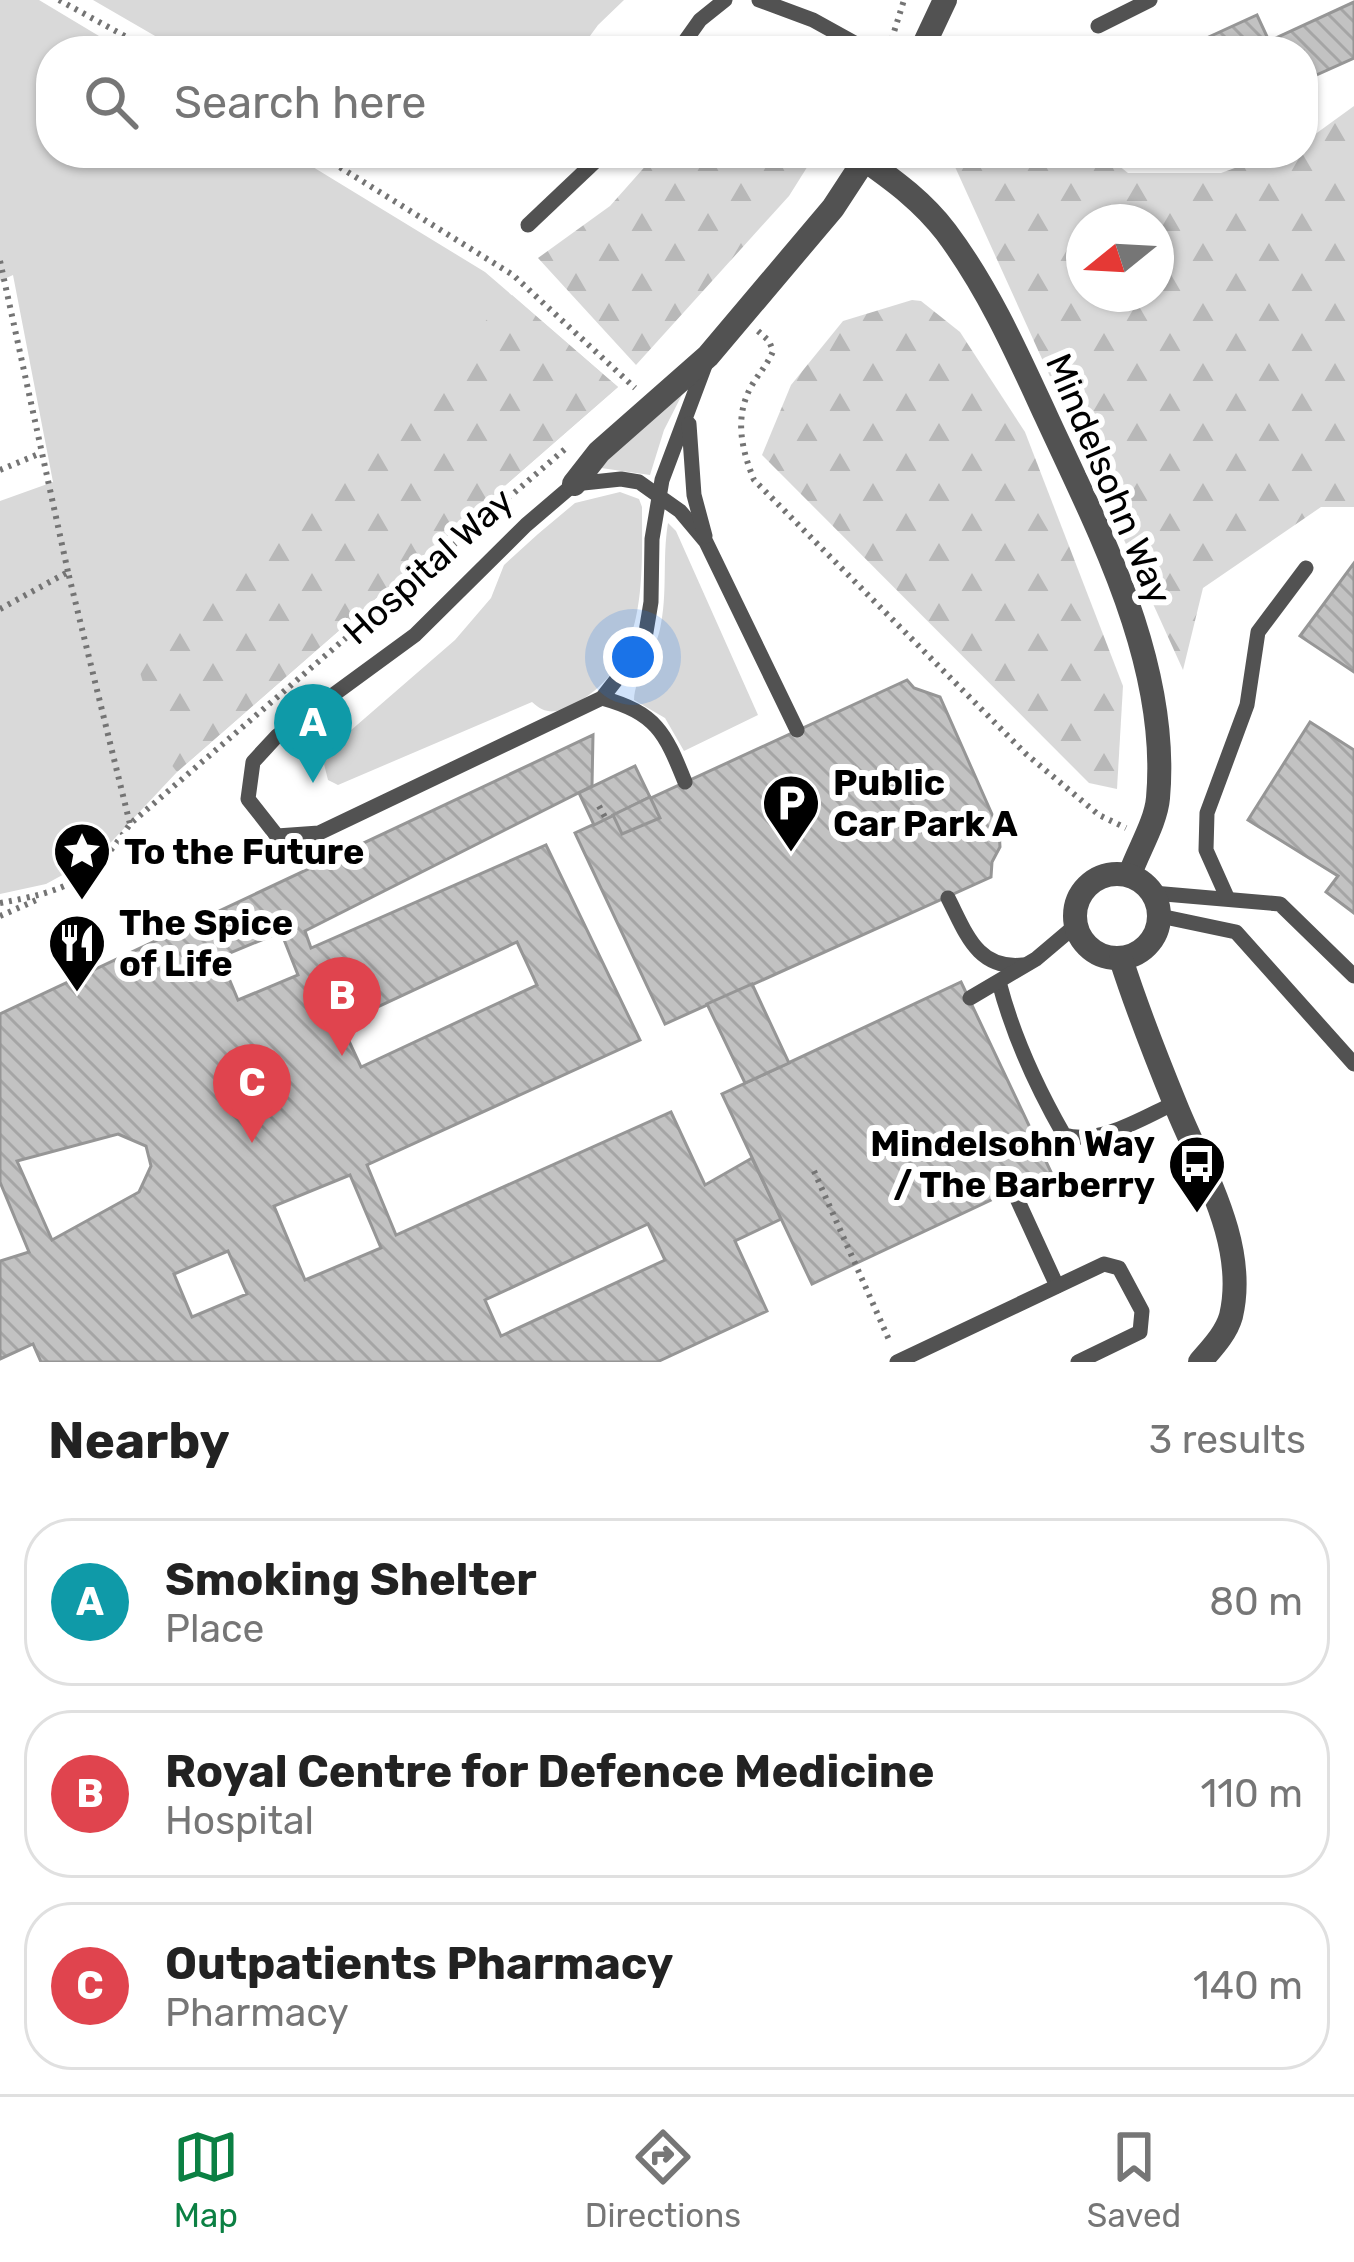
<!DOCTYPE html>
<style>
:root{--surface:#fff;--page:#f6f6f6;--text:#222;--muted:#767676;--line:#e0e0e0;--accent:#0b8043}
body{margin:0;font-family:Rubik,sans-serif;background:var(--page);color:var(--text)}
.compass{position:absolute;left:1066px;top:204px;width:108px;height:108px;border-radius:50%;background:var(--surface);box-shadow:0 3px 9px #0004;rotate:252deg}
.you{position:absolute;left:633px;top:657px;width:42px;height:42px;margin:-30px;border:9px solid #fff;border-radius:50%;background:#1a73e8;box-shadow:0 0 0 18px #1a73e833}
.badge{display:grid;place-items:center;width:78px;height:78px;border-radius:50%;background:var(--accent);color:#fff;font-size:39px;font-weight:700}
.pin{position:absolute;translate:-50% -99px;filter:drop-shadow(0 3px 6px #0008)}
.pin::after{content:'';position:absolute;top:63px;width:42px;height:36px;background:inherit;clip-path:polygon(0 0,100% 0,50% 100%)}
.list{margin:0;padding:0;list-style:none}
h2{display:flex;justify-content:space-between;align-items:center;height:156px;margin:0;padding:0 48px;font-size:51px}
h2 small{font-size:39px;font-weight:400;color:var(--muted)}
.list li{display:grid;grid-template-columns:78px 1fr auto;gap:36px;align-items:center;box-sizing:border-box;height:168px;margin:0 24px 24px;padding:0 24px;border:3px solid var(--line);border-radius:48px}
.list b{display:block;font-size:45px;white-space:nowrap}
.list p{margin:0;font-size:39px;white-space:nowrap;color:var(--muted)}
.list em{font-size:39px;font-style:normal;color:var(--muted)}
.icon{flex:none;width:66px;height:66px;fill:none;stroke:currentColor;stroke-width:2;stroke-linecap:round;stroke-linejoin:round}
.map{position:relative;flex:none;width:1354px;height:1362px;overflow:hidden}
.search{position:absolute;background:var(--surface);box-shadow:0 3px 9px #0004;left:36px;right:36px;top:36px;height:132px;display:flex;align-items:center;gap:30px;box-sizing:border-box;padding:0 42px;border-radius:48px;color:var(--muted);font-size:45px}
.sheet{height:732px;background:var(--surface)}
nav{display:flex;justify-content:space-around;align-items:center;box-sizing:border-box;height:168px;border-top:3px solid var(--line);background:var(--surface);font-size:33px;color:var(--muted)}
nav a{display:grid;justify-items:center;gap:6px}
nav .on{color:var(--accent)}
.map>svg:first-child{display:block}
.grass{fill:#d9d9d9}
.forest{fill:url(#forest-firs);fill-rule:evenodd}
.building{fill:url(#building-back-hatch);stroke:#969696;stroke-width:3;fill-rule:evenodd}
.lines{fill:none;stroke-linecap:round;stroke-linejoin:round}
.path{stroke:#747474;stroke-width:6;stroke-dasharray:3 6;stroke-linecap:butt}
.lane{stroke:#525252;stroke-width:15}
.street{stroke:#525252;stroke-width:24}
.labels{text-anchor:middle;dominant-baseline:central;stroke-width:12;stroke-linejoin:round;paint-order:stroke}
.street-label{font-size:36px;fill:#000;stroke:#fff}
.poi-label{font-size:36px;font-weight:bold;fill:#000;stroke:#fff;text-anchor:start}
</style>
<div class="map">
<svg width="1354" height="1362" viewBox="0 0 1354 1362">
<defs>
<pattern id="forest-firs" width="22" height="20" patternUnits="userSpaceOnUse" patternTransform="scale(3)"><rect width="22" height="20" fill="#d9d9d9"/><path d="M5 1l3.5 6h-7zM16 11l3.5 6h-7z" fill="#b8b8b8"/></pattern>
<pattern id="building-back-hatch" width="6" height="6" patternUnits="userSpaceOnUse" patternTransform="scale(3)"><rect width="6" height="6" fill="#c2c2c2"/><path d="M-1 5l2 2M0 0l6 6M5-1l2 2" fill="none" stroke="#a5a5a5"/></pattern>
</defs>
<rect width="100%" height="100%" fill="#fff"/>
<g class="grass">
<path d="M 0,0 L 39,0 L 124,51 L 51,51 L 51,153 L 290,153 L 485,272 L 618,387 L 177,772 L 99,855 L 46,884 L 0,894 L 0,501 L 53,482 L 13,275 L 0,281 Z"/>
<path d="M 93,0 L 624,0 L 598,25 L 579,51 L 181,51 Z"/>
<path d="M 690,379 L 664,430 L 650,475 L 601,468 L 642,420 Z"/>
<path d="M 620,492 L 639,499 L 642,507 C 642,581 648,666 573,705 C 556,713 546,715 532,702 L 338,785 L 328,780 L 324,764 L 327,751 L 455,640 L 491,598 L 504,565 L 538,534 L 575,503 Z"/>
<path d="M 668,523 L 676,531 L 758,715 L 684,751 L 665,718 L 634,700 C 635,675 655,653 660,629 C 668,593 662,559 668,523 Z"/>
</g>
<g class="forest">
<path d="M 1354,106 L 1354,507 L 1321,507 L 1203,588 L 1183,670 L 951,158 L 952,153 L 1103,153 L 1128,173 L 1221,173 L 1276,153 L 1303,153 L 1303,143 ZM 1156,222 L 1156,294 L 1084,294 L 1084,222 Z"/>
<path d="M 657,153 L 816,153 L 789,196 L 636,365 L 538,258 L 610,206 Z"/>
<path d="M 512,295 L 618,387 L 177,772 L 167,759 L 137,663 Z"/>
<path d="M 912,300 L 921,301 L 960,332 L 1025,432 L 1123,686 L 1117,789 L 1089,783 L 762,455 L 791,385 L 843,321 Z"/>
</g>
<g class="building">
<path d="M 1354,2 L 1354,58 L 1303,81 L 1303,51 L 1178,51 L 1257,15 L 1269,41 Z"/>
<path d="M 1354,563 L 1354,672 L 1300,636 Z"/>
<path d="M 907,680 L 914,688 L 940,697 L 999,830 L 1000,847 L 992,862 L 991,877 L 665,1024 L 575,833 Z"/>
<path d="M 1310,722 L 1354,750 L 1354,913 L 1326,892 L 1338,876 L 1248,820 Z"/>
<path d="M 593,735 L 592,786 L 305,931 L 311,948 L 546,845 L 640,1040 L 367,1165 L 396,1235 L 671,1112 L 705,1185 L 752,1158 L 781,1219 L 735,1241 L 767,1311 L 657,1362 L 41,1362 L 33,1344 L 0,1359 L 0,1261 L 29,1252 L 0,1182 L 0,1014 ZM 281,932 L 298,975 L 238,1000 L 220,957 ZM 517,942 L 537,985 L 361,1067 L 341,1024 ZM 118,1134 L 146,1146 L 151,1166 L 139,1192 L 52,1240 L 17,1161 ZM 350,1175 L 381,1248 L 305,1280 L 274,1206 ZM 648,1224 L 665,1260 L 501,1336 L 485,1300 ZM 228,1251 L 247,1294 L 192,1317 L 174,1274 Z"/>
<path d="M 635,766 L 650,797 L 594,825 L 579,793 Z"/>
<path d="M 650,797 L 660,818 L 622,834 L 613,815 Z"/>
<path d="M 961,982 L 1051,1172 L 812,1284 L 722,1094 Z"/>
<path d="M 752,984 L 789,1063 L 745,1083 L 707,1004 Z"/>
</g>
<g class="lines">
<g class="path">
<path d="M 59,0 L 152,51"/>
<path d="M 889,48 L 904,0"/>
<path d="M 317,153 L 513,275 L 635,388"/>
<path d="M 0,261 L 68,572"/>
<path d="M 758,331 L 769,341 L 773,351 C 768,364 759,373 752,385 C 734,416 741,448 754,480 L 1026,754 L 1099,815 L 1126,828"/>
<path d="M 0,470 L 41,453"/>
<path d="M 0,609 L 68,572 L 130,824"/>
<path d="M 599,806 L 606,819"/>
<path d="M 0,903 C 66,891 92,881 130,824 L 565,449"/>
<path d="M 0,916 L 41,898"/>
<path d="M 814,1171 L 890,1342"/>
</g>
<g class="lane">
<path d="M 759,0 L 813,20 L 869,51"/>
<path d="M 1098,26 L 1150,0"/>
<path d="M 678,51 L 700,20 L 725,0"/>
<path d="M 528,225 L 604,153"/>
<path d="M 707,360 L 662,480 L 652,539 L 651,602 L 644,644 L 602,698 L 319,833 L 277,836 L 248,799 L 253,762 L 277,736 L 415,635 L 526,525 L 574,484 L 621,479 L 639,482 L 680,511 L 706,542 L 797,730"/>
<path d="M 689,424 L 694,495 L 705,536"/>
<path d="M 602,698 C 656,713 665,732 685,782"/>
<path d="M 1153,893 L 1280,904 L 1354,976"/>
<path d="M 1227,897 L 1206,850 L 1207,813 L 1247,705 L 1258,632 L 1306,568"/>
<path d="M 948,898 C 966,933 977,970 1023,965"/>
<path d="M 1160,916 L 1236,932 L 1354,1064"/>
<path d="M 999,982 C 1013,1036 1036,1086 1064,1135 C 1101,1145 1142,1118 1175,1103"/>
<path d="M 970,998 L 1036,959 L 1075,926"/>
<path d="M 1013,1190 L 1057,1286"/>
<path d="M 897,1362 L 1104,1264 L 1119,1268 L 1142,1311 L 1140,1332 L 1078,1362"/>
</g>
<g class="street">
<path d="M 921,51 L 945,0"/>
<path d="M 865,160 C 896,182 923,202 946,232 C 988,288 1017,353 1046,416 C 1100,533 1170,665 1158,798 C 1156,822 1138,851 1130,874"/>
<path d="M 574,484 L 599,452 L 708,356 L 833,208 L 869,153"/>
<circle cx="1117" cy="916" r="42"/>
<path d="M 1121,959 C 1137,1009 1156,1057 1176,1106 C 1202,1170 1248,1244 1231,1316 C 1226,1334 1211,1349 1200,1362"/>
</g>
</g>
<defs>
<symbol id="parking-pin" viewBox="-11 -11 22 30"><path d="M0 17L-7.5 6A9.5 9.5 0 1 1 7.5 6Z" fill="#000" stroke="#fff"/><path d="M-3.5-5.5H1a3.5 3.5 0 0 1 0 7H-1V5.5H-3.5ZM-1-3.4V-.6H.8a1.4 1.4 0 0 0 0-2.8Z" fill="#fff"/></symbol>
<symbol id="sight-pin" viewBox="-11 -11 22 30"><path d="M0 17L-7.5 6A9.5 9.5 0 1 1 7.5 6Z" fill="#000" stroke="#fff"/><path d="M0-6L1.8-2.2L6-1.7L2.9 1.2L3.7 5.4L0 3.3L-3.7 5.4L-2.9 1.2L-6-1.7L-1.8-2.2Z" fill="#fff"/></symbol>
<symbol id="restaurant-pin" viewBox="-11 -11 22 30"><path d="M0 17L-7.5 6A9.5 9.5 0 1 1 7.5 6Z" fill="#000" stroke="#fff"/><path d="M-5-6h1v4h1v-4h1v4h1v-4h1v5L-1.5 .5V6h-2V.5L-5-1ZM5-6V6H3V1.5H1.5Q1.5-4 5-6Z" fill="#fff"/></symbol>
<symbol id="bus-pin" viewBox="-11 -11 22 30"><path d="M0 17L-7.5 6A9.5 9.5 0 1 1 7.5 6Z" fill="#000" stroke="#fff"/><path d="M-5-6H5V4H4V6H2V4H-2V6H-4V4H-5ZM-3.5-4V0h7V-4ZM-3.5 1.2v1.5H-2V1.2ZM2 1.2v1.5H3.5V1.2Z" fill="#fff"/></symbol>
</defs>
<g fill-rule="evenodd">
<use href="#parking-pin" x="758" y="770" width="66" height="90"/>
<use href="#sight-pin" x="49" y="818" width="66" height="90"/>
<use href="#restaurant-pin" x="44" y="910" width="66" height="90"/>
<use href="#bus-pin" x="1164" y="1131" width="66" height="90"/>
</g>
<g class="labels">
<g class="street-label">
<text transform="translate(1109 479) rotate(67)">Mindelsohn Way</text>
<text transform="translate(428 566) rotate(-42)">Hospital Way</text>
</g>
<g class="poi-label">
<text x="833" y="782">Public<tspan x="833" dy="41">Car Park A</tspan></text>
<text x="124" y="851">To the Future</text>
<text x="119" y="922">The Spice<tspan x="119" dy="41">of Life</tspan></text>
<text x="1155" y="1143" text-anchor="end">Mindelsohn Way<tspan x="1155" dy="41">/ The Barberry</tspan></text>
</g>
</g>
</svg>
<svg class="compass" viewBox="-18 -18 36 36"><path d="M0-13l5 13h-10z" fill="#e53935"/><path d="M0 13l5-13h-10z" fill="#767676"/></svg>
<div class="you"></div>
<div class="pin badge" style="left:313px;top:783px;background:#0f9aa8">A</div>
<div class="pin badge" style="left:342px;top:1056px;background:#e0444e">B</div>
<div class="pin badge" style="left:252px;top:1143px;background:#e0444e">C</div>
<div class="search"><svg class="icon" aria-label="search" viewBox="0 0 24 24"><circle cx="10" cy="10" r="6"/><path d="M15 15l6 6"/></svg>Search here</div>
</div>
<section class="sheet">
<h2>Nearby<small>3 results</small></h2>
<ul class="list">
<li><span class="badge" style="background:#0f9aa8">A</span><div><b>Smoking Shelter</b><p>Place</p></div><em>80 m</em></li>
<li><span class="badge" style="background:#e0444e">B</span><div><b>Royal Centre for Defence Medicine</b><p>Hospital</p></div><em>110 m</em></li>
<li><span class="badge" style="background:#e0444e">C</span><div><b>Outpatients Pharmacy</b><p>Pharmacy</p></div><em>140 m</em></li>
</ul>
</section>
<nav>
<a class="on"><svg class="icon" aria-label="map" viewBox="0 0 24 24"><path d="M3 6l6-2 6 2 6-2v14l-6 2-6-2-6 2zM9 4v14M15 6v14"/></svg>Map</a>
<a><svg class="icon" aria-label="directions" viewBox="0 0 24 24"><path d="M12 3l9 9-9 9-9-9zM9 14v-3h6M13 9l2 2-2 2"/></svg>Directions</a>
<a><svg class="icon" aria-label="saved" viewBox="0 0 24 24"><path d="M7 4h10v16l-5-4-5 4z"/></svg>Saved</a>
</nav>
